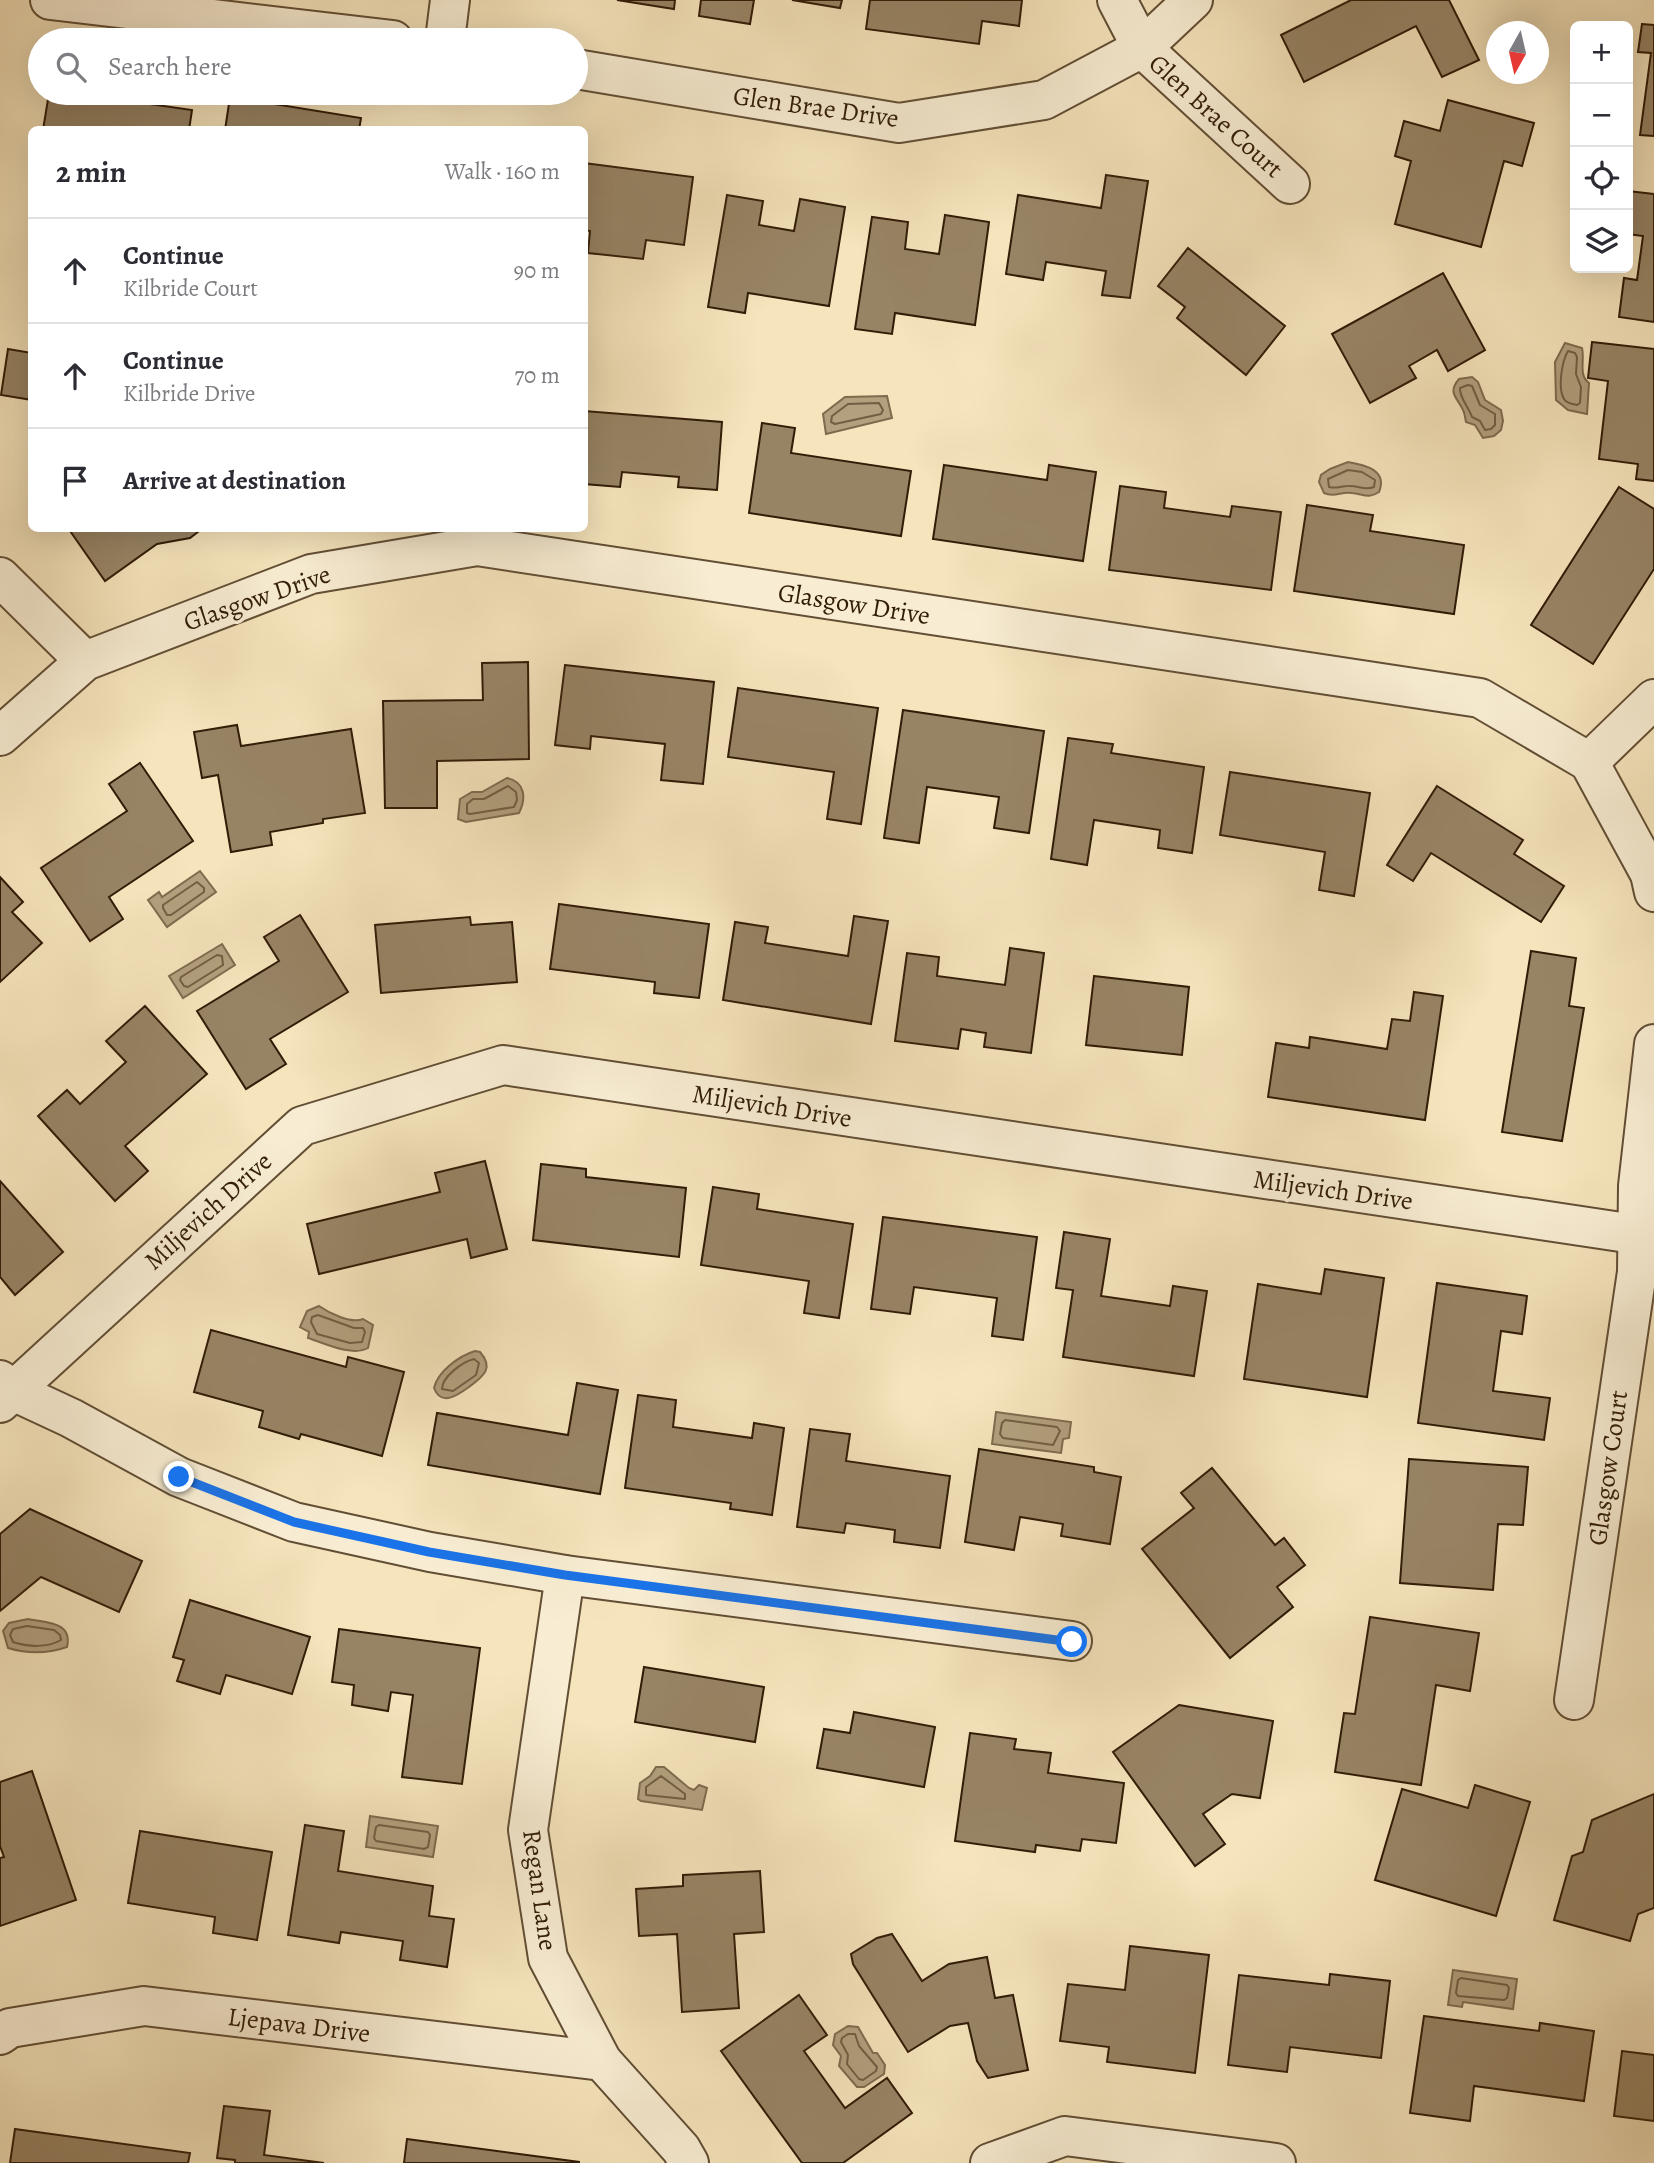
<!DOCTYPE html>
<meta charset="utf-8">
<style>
:root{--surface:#fff;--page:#f2f2f3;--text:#2b2b33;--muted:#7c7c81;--line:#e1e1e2}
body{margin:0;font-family:Alegreya,serif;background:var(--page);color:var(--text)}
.controls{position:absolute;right:21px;top:21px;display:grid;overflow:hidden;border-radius:10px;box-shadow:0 7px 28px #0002}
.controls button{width:63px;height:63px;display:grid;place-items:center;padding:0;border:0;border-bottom:2px solid var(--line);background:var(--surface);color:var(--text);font:35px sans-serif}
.compass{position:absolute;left:1486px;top:21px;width:63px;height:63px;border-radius:50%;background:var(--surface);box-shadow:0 7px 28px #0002;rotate:188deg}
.stop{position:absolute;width:21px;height:21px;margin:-16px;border:5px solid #1a73e8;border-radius:50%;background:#fff}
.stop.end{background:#1a73e8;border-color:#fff;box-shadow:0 2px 7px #0008}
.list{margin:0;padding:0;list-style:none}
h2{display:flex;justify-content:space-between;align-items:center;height:91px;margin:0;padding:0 28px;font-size:30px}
h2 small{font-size:23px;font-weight:400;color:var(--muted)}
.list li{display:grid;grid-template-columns:46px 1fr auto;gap:21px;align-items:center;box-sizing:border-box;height:105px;padding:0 28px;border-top:2px solid var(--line)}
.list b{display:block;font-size:26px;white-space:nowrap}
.list p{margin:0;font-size:23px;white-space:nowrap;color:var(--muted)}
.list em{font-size:23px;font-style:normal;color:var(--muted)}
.icon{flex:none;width:38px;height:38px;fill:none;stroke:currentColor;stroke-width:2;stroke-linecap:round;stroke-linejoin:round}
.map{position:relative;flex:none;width:1654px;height:2163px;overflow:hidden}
.search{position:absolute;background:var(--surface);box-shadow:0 7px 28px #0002;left:28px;top:28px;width:560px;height:77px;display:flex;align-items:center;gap:18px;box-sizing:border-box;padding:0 24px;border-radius:38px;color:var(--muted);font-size:26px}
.panel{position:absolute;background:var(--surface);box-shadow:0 7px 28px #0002;left:28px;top:126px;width:560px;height:406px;border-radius:10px}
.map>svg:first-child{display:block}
.water{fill:#b2a07e;stroke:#7e6b4e;stroke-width:2}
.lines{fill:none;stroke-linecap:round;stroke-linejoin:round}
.shore{stroke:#725e42;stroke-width:2}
.building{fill:#978465;stroke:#311c07;stroke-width:2}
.minor-casing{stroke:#624e34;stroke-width:42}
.minor{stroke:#f8edd3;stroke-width:38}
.route{stroke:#1a73e8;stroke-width:9}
.labels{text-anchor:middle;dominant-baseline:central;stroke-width:7;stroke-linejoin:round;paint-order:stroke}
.street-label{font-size:26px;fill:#311c07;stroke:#f8edd3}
</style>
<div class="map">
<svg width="1654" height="2163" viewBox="0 0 1654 2163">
<rect width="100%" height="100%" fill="#f5e4bc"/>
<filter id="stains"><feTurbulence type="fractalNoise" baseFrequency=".00286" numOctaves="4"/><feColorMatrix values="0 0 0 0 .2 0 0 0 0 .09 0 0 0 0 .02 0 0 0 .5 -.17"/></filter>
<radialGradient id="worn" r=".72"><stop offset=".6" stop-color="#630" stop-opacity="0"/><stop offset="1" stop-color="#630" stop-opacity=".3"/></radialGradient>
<g class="water">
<path d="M 1565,343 L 1582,348 C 1585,360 1578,375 1589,383 L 1587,414 L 1568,410 L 1556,400 L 1555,362 Z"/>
<path d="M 1472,377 L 1478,382 L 1485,400 L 1501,410 L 1503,421 L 1501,430 L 1494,436 L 1483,438 L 1475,425 L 1466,422 C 1465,418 1465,414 1463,410 C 1457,397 1447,393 1459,379 Z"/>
<path d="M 887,396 L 892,418 L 826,434 L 823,414 L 845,397 Z"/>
<path d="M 1348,462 C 1365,465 1388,470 1379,492 C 1369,499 1363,494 1352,493 C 1341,491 1335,498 1324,493 L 1319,482 L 1321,475 L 1330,469 Z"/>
<path d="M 507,778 C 526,782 526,799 519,813 L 466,822 L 458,819 L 460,799 L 472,792 L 482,792 Z"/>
<path d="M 200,871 L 216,892 L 167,927 L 148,900 L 159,892 L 162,897 Z"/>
<path d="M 222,944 L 235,965 L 183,998 L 169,976 Z"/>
<path d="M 319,1306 C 329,1313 351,1324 363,1319 L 373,1325 L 368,1348 C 352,1357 324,1343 308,1338 L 309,1332 L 300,1327 L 307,1311 Z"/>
<path d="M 475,1351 L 480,1352 C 495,1369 482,1377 469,1387 C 458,1395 441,1407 434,1388 C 438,1371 459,1356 475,1351 Z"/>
<path d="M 996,1412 L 1071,1422 L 1069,1438 L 1063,1439 L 1061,1453 L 992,1444 Z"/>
<path d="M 28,1619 C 45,1623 73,1621 67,1647 C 47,1654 28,1654 8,1648 L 3,1631 L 9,1623 Z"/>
<path d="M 656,1767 L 664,1767 L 689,1788 L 694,1790 L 699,1785 L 707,1788 L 702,1810 L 641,1801 L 638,1799 L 640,1783 L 650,1776 Z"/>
<path d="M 370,1816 L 438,1826 L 433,1857 L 366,1847 Z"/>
<path d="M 1453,1970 L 1517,1979 L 1513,2009 L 1463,2002 L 1462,2007 L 1448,2005 Z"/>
<path d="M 848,2026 L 858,2027 L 873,2053 L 877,2053 L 885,2065 L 884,2074 L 864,2087 L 857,2087 L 839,2066 L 841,2056 L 833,2045 L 835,2034 Z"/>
</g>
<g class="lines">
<g class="shore">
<path d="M 1568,351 L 1575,353 L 1577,357 L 1576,374 L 1581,387 L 1580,403 L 1577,405 C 1572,404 1565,403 1563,397 C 1558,386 1562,361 1568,351 Z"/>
<path d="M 1468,385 L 1472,386 L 1480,405 L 1495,414 L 1495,425 L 1491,429 L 1485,430 L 1480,421 L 1472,417 C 1469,408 1459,397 1460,388 Z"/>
<path d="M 879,403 L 883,410 L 881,414 L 835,424 L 831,422 L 832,416 L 848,404 Z"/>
<path d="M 1348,470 L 1362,472 L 1375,480 L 1374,487 C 1364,491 1358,485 1348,486 C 1340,486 1337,489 1329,487 L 1328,479 Z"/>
<path d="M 508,786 L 516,792 L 517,800 L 514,807 L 470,814 L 467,813 L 467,804 L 473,799 L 484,799 Z"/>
<path d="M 197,882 L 204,888 L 204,892 L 171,915 L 167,915 L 163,908 L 163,905 Z"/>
<path d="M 217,955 L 222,956 L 223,965 L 188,987 L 184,986 L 180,980 L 181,977 Z"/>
<path d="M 318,1315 L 354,1328 L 363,1328 L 365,1332 L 362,1342 L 350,1343 L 317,1334 L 311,1322 L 312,1317 Z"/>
<path d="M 474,1359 L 479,1363 L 476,1375 L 453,1391 L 442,1389 C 442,1377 462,1362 474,1359 Z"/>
<path d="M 1005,1420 L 1057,1427 L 1060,1431 L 1053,1445 L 1003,1438 L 1000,1434 L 1002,1423 Z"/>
<path d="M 27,1626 L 54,1630 L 60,1635 L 61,1640 C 47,1648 28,1647 13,1642 L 10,1635 L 13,1629 Z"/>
<path d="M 661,1776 L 685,1794 L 685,1799 L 646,1795 L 646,1787 Z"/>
<path d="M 379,1825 L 428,1832 L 430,1835 L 428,1847 L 424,1849 L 376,1841 L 374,1838 L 376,1827 Z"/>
<path d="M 1461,1978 L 1507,1985 L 1509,1988 L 1507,1998 L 1504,2000 L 1458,1996 L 1456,1993 L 1458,1980 Z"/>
<path d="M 848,2034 L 855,2034 L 859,2046 L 877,2067 L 876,2071 L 863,2080 L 859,2079 L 847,2064 L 848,2055 L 841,2042 L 842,2038 Z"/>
</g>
</g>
<g class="building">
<path d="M 617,0 L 675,0 L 674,9 Z"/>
<path d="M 701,0 L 754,0 L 750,24 L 699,16 Z"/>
<path d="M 792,0 L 842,0 L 840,8 Z"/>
<path d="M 870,0 L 1022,0 L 1019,26 L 982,21 L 979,44 L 866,29 Z"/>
<path d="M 1351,0 L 1449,0 L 1479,60 L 1442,77 L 1416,26 L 1304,82 L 1281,35 Z"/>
<path d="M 1642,24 L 1654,25 L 1654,136 L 1640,135 L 1651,53 L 1638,52 Z"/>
<path d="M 49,93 L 73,93 L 192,110 L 189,130 L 43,130 Z"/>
<path d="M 230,97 L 361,118 L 359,130 L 225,130 Z"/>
<path d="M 1448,100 L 1534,123 L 1522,166 L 1504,161 L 1481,247 L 1395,224 L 1411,161 L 1395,156 L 1404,121 L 1440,131 Z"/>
<path d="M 584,163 L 693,177 L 684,245 L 646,240 L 643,259 L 588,253 L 590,231 L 584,230 Z"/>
<path d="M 1106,175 L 1148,181 L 1130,298 L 1102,295 L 1106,271 L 1046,262 L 1043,280 L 1006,274 L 1018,195 L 1101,208 Z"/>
<path d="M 1628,191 L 1654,194 L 1654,322 L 1619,317 L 1624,278 L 1637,280 L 1643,236 L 1628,234 Z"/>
<path d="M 727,195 L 763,201 L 759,225 L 794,231 L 800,199 L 845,207 L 829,306 L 748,293 L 745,313 L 708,307 Z"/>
<path d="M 945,215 L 989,222 L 975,325 L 895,313 L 892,334 L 855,329 L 872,217 L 908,222 L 905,249 L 939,254 Z"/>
<path d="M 1188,248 L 1285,326 L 1246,375 L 1177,318 L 1185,307 L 1158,286 Z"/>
<path d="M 1443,273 L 1485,350 L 1448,371 L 1437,350 L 1409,366 L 1416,378 L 1370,403 L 1332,334 Z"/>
<path d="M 1592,342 L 1654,349 L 1654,481 L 1636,479 L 1638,464 L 1599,459 L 1608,381 L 1588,378 Z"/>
<path d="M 8,349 L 32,353 L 32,400 L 1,395 Z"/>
<path d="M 584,411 L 722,422 L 717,490 L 678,487 L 679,477 L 622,472 L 620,487 L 584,484 Z"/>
<path d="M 762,423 L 795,428 L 791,453 L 911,471 L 901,536 L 749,513 Z"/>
<path d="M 944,465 L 1047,480 L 1049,465 L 1096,472 L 1083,561 L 933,539 Z"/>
<path d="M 1120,486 L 1166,492 L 1164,508 L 1230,517 L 1232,506 L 1281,512 L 1271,590 L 1109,570 Z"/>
<path d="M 1619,487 L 1654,509 L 1654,569 L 1593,664 L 1531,625 Z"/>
<path d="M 1307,505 L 1373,515 L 1370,531 L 1464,545 L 1454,614 L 1294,591 Z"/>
<path d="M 68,528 L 203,528 L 190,538 L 157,544 L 105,581 Z"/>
<path d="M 528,662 L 529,759 L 437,761 L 437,808 L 385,808 L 383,701 L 483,700 L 482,663 Z"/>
<path d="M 565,665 L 714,682 L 703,784 L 661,780 L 665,744 L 591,736 L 590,749 L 555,745 Z"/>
<path d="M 738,688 L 878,708 L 861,824 L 827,819 L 834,772 L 728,757 Z"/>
<path d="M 903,710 L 1044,731 L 1029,833 L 994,828 L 999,797 L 927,787 L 919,843 L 884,838 Z"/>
<path d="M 237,725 L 241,746 L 351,729 L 365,813 L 323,819 L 323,823 L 270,832 L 272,845 L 231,852 L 218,775 L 202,778 L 194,732 Z"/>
<path d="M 1068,738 L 1113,744 L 1111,753 L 1204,767 L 1192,853 L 1158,848 L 1160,830 L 1094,820 L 1087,865 L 1051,859 Z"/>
<path d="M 140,763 L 193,841 L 109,897 L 123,919 L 90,941 L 41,868 L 127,811 L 109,784 Z"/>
<path d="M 1230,772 L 1370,793 L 1354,896 L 1319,890 L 1325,852 L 1220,835 Z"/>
<path d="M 1437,786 L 1523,840 L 1514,854 L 1564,886 L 1541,922 L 1431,853 L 1413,881 L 1387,865 Z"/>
<path d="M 0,877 L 23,902 L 12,912 L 42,943 L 0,982 Z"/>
<path d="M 559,904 L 709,924 L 699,998 L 654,993 L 655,982 L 550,969 Z"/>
<path d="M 300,915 L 348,992 L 270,1039 L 286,1064 L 246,1089 L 197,1011 L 279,961 L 264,937 Z"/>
<path d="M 854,916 L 888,921 L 871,1024 L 723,1000 L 735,922 L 768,927 L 765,943 L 848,956 Z"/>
<path d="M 470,917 L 471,925 L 512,922 L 517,982 L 381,993 L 375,925 Z"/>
<path d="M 1010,948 L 1044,953 L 1031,1053 L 984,1047 L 986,1033 L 961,1029 L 958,1049 L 895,1041 L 907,953 L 939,957 L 937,976 L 1005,985 Z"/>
<path d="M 1531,951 L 1576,958 L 1569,1006 L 1584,1008 L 1562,1141 L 1502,1132 Z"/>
<path d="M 1094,976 L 1189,987 L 1182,1055 L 1086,1045 Z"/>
<path d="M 1414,992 L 1443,996 L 1425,1120 L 1268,1097 L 1276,1043 L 1309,1048 L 1310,1037 L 1387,1049 L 1392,1019 L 1410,1021 Z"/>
<path d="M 145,1006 L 207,1074 L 125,1146 L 148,1171 L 115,1201 L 38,1116 L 67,1090 L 80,1104 L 126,1062 L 106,1041 Z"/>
<path d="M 485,1161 L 507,1249 L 471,1258 L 467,1239 L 319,1274 L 307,1224 L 440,1192 L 435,1173 Z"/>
<path d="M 541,1164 L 586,1169 L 586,1177 L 686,1188 L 679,1257 L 533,1240 Z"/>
<path d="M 0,1181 L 63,1252 L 15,1295 L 0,1277 Z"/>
<path d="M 713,1187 L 759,1194 L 757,1209 L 853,1224 L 839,1318 L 804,1313 L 809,1281 L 701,1265 Z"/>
<path d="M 883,1217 L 1037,1237 L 1023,1340 L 992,1336 L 997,1298 L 914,1287 L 910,1314 L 871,1309 Z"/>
<path d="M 1064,1232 L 1110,1239 L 1101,1296 L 1170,1306 L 1173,1286 L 1207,1291 L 1194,1376 L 1063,1357 L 1073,1290 L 1056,1288 Z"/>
<path d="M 1325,1269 L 1384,1278 L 1367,1397 L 1244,1379 L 1258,1284 L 1321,1294 Z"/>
<path d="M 1437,1283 L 1527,1296 L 1522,1334 L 1501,1331 L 1493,1391 L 1550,1398 L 1544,1440 L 1418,1423 Z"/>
<path d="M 211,1330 L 346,1367 L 348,1357 L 404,1372 L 382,1456 L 301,1434 L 299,1439 L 259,1427 L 263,1411 L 194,1392 Z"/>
<path d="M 577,1383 L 618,1390 L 600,1494 L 428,1465 L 437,1413 L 568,1435 Z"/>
<path d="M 638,1395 L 676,1400 L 673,1427 L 752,1438 L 754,1423 L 784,1428 L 772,1515 L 730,1509 L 731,1503 L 625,1488 Z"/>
<path d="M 810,1429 L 850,1434 L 846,1461 L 950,1476 L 940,1548 L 894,1542 L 895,1530 L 846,1523 L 844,1533 L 797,1527 Z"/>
<path d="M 979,1449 L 1094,1467 L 1094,1472 L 1121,1477 L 1110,1544 L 1061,1536 L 1063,1524 L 1020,1517 L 1014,1550 L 965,1542 Z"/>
<path d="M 1409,1459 L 1528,1467 L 1523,1525 L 1498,1524 L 1493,1590 L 1400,1583 Z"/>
<path d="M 1212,1468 L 1275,1545 L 1284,1538 L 1305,1565 L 1277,1587 L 1293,1607 L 1230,1658 L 1142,1549 L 1194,1508 L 1181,1493 Z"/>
<path d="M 30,1509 L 142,1561 L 119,1612 L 41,1577 L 0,1611 L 0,1534 Z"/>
<path d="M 190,1600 L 310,1637 L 292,1694 L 226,1675 L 220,1694 L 177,1681 L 184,1660 L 173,1657 Z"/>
<path d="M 1370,1617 L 1479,1633 L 1470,1691 L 1436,1685 L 1421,1785 L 1335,1772 L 1344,1713 L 1355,1714 Z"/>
<path d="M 339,1629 L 480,1648 L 462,1784 L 402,1777 L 413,1695 L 391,1692 L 388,1711 L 352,1705 L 354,1685 L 332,1682 Z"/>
<path d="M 644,1667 L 764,1687 L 755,1742 L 635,1722 Z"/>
<path d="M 1179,1705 L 1273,1721 L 1260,1798 L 1232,1794 L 1203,1814 L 1225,1844 L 1195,1866 L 1113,1752 Z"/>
<path d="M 854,1712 L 935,1727 L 924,1787 L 817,1768 L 824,1729 L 850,1733 Z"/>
<path d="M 970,1733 L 1016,1739 L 1014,1749 L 1051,1753 L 1048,1773 L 1124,1783 L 1116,1843 L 1082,1839 L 1080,1851 L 1036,1845 L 1035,1852 L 955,1841 Z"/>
<path d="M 32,1771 L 76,1900 L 0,1926 L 0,1858 L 4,1857 L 0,1846 L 0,1782 Z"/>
<path d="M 1475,1785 L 1530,1802 L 1496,1916 L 1375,1880 L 1402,1789 L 1468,1808 Z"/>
<path d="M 1654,1794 L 1654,1908 L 1638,1914 L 1630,1941 L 1554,1920 L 1572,1856 L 1583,1852 L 1592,1820 Z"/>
<path d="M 305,1825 L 344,1831 L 338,1871 L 433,1886 L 429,1916 L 454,1919 L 447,1967 L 400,1960 L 403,1941 L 341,1932 L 339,1943 L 288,1935 Z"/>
<path d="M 140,1831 L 272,1852 L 257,1940 L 213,1933 L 215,1917 L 128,1903 Z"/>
<path d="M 760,1871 L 764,1932 L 734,1934 L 739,2008 L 682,2012 L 677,1934 L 639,1936 L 636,1889 L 683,1886 L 683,1875 Z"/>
<path d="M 892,1934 L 922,1981 L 949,1964 L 987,1957 L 995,1998 L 1013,1995 L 1028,2070 L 988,2078 L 977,2061 L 968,2023 L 950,2026 L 908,2052 L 853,1964 L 851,1954 L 877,1938 Z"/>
<path d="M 1130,1946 L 1209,1955 L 1195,2073 L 1107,2062 L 1109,2047 L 1060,2041 L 1068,1984 L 1125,1990 Z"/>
<path d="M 1330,1974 L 1390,1981 L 1381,2058 L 1290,2047 L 1287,2072 L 1228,2065 L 1239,1975 L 1329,1985 Z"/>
<path d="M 799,1995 L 827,2035 L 804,2051 L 845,2108 L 887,2078 L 912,2113 L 843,2163 L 802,2163 L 721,2051 Z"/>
<path d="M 1424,2016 L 1539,2031 L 1540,2023 L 1594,2031 L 1584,2101 L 1474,2086 L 1470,2121 L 1410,2113 Z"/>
<path d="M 1622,2051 L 1654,2055 L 1654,2121 L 1614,2116 Z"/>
<path d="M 224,2106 L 270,2111 L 264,2155 L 324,2163 L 235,2163 L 235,2160 L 217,2158 Z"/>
<path d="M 15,2129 L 190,2153 L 188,2163 L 10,2163 Z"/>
<path d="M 407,2139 L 579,2162 L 579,2163 L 404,2163 Z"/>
</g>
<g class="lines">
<defs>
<g id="minor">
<path d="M 50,0 L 393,40"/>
<path d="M 1117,0 L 1142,48 L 1290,184"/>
<path d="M 445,40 L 450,0"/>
<path d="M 576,69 L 899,123 L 1044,100 L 1142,48 L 1193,0"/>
<path d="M 0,577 L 85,661"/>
<path d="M 0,736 L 85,661 L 311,574 L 477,546 L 1480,698 L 1589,762 L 1650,874 L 1654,892"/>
<path d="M 1589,762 L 1654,699"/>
<path d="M 0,1380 L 13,1391 L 71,1418 L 179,1477 L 294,1522 L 430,1552 L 565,1575 L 1072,1641"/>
<path d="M 0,1403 L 302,1126 L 503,1065 L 1654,1237"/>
<path d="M 565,1575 L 528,1830 L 548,1958 L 602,2061 L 681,2149 L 689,2163"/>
<path d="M 1574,1700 L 1637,1272 L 1638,1186 L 1654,1044"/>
<path d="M 0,2035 L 10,2028 L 144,2006 L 602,2061"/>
<path d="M 990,2163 L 1065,2136 L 1276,2163"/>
</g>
</defs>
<use href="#minor" class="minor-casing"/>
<use href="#minor" class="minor"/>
</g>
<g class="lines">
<path class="route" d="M 179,1477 L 294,1522 L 429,1552 L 565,1575 L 1072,1642"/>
</g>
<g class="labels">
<g class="street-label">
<text transform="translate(816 107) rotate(8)">Glen Brae Drive</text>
<text transform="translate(1216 116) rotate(42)">Glen Brae Court</text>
<text transform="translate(257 598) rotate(-19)">Glasgow Drive</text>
<text transform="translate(854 604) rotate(9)">Glasgow Drive</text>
<text transform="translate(772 1106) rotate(9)">Miljevich Drive</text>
<text transform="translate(1333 1190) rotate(8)">Miljevich Drive</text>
<text transform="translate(208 1211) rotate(-42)">Miljevich Drive</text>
<text transform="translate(1608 1468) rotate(-82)">Glasgow Court</text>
<text transform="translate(540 1890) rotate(82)">Regan Lane</text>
<text transform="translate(299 2025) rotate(7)">Ljepava Drive</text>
</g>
</g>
<rect width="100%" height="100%" filter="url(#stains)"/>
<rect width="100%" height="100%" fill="url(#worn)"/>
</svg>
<div class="controls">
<button>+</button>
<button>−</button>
<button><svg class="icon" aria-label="locate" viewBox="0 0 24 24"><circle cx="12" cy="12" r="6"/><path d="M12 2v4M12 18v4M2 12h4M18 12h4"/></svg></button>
<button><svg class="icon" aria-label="layers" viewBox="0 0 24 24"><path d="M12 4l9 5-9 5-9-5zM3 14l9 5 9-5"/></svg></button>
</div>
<svg class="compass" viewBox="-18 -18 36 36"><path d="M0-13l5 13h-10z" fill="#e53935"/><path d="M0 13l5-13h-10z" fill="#7c7c81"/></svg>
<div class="stop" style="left:1072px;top:1642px"></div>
<div class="stop end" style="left:179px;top:1477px"></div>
<div class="search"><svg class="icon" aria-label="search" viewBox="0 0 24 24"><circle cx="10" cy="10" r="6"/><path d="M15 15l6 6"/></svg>Search here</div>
<section class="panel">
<h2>2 min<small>Walk · 160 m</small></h2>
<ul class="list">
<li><svg class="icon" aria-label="ahead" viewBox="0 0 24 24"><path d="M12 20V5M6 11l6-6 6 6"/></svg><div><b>Continue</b><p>Kilbride Court</p></div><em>90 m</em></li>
<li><svg class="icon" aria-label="ahead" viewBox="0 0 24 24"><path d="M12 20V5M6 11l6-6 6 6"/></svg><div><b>Continue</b><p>Kilbride Drive</p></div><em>70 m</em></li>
<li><svg class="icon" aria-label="arrive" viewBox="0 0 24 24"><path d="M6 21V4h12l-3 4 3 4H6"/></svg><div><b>Arrive at destination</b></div></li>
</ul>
</section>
</div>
